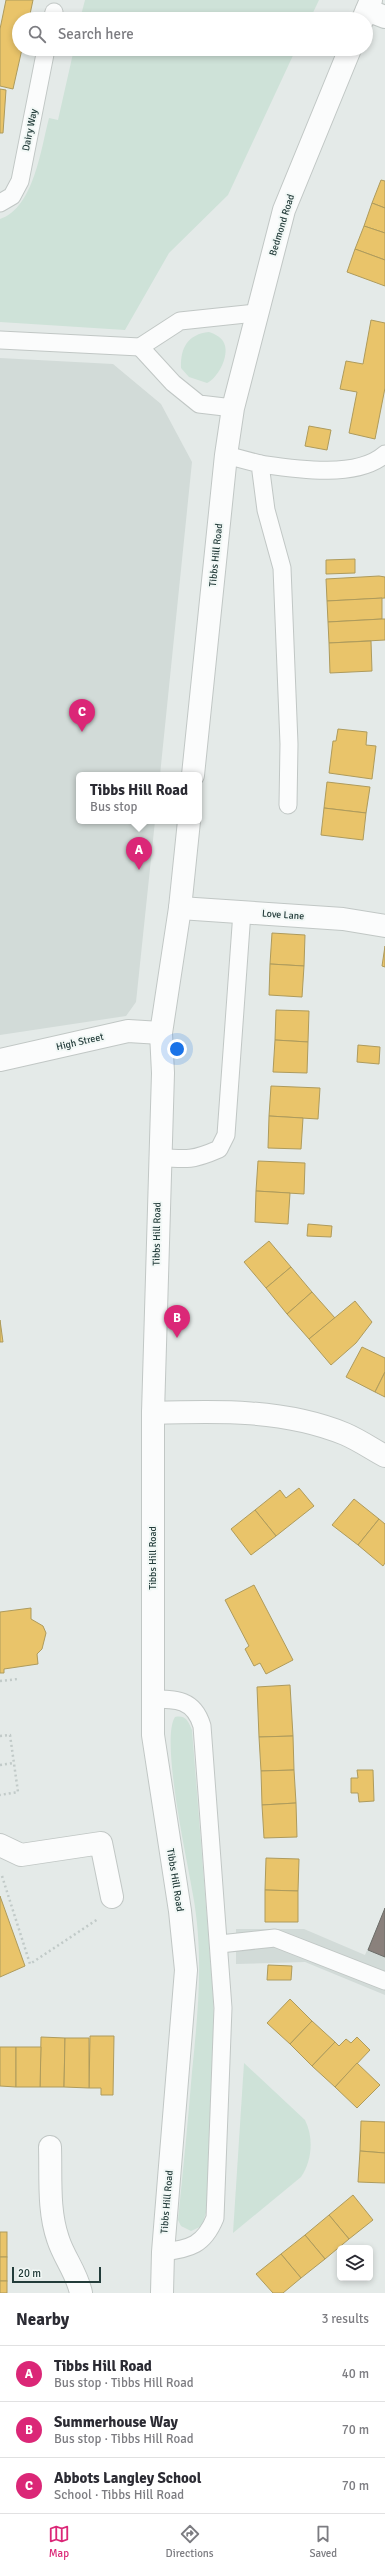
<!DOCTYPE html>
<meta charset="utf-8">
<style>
:root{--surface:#fff;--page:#f2f2f3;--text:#2b2b33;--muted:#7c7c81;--line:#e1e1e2;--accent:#db2777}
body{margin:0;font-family:Signika,sans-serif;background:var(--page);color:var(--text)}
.controls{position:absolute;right:12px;bottom:12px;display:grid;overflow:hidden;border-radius:6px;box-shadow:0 2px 6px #0003}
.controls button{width:36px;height:36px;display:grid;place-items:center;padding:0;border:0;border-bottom:1px solid var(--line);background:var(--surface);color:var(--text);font:20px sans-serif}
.scale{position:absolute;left:12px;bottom:10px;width:89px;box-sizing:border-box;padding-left:4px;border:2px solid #233c3a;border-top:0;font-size:11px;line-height:14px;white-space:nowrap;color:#233c3a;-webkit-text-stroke:3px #f2f8f6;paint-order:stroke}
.you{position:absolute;left:177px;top:1049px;width:14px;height:14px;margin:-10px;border:3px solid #fff;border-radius:50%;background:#1a73e8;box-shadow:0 0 0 6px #1a73e833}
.badge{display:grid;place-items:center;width:26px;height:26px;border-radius:50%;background:var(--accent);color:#fff;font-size:13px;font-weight:700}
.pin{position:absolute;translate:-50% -33px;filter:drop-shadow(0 1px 2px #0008)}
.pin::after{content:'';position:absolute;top:21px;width:14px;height:12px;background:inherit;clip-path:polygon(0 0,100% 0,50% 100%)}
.popup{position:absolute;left:76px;top:772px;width:126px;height:52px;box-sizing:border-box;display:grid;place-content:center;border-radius:6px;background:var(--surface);filter:drop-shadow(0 1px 3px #0005);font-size:13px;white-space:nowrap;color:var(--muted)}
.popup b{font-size:15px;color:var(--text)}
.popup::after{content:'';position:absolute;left:50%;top:100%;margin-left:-8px;border:8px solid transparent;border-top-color:var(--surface)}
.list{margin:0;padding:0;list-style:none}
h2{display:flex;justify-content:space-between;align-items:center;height:52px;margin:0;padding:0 16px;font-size:17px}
h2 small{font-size:13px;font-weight:400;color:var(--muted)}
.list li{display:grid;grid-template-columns:26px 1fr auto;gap:12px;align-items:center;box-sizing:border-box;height:56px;padding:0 16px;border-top:1px solid var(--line)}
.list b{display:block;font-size:15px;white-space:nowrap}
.list p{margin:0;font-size:13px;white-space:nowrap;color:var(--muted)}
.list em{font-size:13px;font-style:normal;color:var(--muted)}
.icon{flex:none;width:22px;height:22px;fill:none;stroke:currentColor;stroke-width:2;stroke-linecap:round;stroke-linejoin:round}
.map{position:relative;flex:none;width:385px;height:2293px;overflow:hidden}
.search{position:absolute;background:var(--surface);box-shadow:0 2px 6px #0003;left:12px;right:12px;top:12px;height:44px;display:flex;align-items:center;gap:10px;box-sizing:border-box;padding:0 14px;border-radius:22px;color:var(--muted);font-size:15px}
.sheet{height:220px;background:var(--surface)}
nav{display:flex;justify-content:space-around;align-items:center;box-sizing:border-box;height:56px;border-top:1px solid var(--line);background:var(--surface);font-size:11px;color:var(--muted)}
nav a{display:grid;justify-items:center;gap:2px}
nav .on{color:var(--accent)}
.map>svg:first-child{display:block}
.built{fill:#d2dbd8}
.green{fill:#cee2d8}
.homes{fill:#e9c46a;stroke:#ae9b5c}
.industry{fill:#8a817c;stroke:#6b6c68}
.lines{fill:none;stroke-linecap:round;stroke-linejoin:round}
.service-casing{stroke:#c1c7c5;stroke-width:19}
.minor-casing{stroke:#c1c7c5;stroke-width:24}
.tertiary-casing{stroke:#c1c7c5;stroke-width:24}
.path{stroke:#c1cac8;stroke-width:2.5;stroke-dasharray:2 3;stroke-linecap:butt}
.service{stroke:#fbfcfc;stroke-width:17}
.minor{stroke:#fbfcfc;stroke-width:22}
.tertiary{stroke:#fbfcfc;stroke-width:22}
.labels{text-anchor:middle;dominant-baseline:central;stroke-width:4;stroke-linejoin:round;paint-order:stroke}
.street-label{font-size:10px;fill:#233c3a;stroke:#f2f8f6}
</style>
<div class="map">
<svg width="385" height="2293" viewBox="0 0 385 2293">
<rect width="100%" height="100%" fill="#e4eae8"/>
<g class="built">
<path d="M 0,358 L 113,364 L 161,404 L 192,462 L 160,775 L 79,775 L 79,821 L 155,821 L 136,1002 L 126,1016 L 0,1035 Z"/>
<path d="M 385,1908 L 385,1995 L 305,1962 L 236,1964 L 236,1929 L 304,1929 L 365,1955 Z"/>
</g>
<g class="green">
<path d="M 85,0 L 319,0 L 310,19 L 80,19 Z"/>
<path d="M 74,49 L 296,49 L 228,195 L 169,253 L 125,330 L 0,322 L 0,219 C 34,208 41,148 49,118 L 58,120 Z"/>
<path d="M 209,332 C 215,334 219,336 223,341 C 231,353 219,377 207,383 L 189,377 L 181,368 C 180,348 188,334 209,332 Z"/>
<path d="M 175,1717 C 186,1715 188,1721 192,1730 L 213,1994 L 215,2052 L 207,2209 L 202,2226 L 191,2231 L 181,2226 L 178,2220 C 183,2171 188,2121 192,2072 C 198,2012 204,1955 193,1895 C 188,1863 160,1740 175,1717 Z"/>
<path d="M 244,2063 L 305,2120 C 314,2138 312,2161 301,2177 L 233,2233 Z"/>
</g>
<g class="homes">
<path d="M 6,0 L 33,0 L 29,19 L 19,19 L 19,49 L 22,49 L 13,89 L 0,86 L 0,29 Z"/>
<path d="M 0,89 L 6,90 L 3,133 L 0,133 Z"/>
<path d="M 381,180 L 385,181 L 385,208 L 372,203 Z"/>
<path d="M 372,203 L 385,208 L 385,233 L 364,226 Z"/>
<path d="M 364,226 L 385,233 L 385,260 L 355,249 Z"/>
<path d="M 355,249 L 385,260 L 385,286 L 347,272 Z"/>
<path d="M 371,320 L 385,323 L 385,388 L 375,439 L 349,433 L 357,392 L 340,389 L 346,361 L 363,364 Z"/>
<path d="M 309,426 L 331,430 L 327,450 L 305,446 Z"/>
<path d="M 355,559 L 355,573 L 326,574 L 326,560 Z"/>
<path d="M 379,576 L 385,577 L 385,598 L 327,601 L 326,579 Z"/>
<path d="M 382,598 L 382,619 L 328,622 L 327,601 Z"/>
<path d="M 382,619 L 385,619 L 385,640 L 329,643 L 328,622 Z"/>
<path d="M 371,641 L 372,671 L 330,673 L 329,643 Z"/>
<path d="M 338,729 L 367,732 L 366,745 L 376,746 L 372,779 L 329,773 L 333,741 L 336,741 Z"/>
<path d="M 327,782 L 370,787 L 366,813 L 324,808 Z"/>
<path d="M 324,808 L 366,813 L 363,840 L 321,835 Z"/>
<path d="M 272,933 L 305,935 L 304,966 L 270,964 Z"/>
<path d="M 385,946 L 385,967 L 382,966 Z"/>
<path d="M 270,964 L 304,966 L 302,997 L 269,995 Z"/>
<path d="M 276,1010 L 309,1011 L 308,1042 L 275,1040 Z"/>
<path d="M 275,1040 L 308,1042 L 307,1073 L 273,1072 Z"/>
<path d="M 358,1045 L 380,1047 L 379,1064 L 357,1062 Z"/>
<path d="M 271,1086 L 320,1088 L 318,1119 L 269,1116 Z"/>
<path d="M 269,1116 L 303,1118 L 301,1149 L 268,1148 Z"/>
<path d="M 258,1161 L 305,1163 L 304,1194 L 256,1191 Z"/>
<path d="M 256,1191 L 290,1193 L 288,1224 L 255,1222 Z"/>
<path d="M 308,1224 L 332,1226 L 331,1237 L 307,1236 Z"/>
<path d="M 269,1241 L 291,1267 L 266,1288 L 244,1262 Z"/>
<path d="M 291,1267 L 312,1292 L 287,1314 L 266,1288 Z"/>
<path d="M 312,1292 L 335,1318 L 309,1339 L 287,1314 Z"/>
<path d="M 355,1301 L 372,1322 L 356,1343 L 331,1365 L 309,1339 Z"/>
<path d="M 0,1320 L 3,1342 L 0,1342 Z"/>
<path d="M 362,1347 L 385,1358 L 385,1372 L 375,1392 L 346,1377 Z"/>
<path d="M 385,1372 L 385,1397 L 375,1392 Z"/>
<path d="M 299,1488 L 314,1506 L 276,1536 L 255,1510 L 280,1490 L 286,1498 Z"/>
<path d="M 354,1499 L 379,1519 L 358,1545 L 332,1525 Z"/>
<path d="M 255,1510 L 276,1536 L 251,1555 L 231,1529 Z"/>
<path d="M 379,1519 L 385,1524 L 385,1563 L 383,1566 L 358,1545 Z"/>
<path d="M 254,1585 L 293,1660 L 266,1674 L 260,1663 L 254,1666 L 245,1649 L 249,1646 L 225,1600 Z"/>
<path d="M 31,1608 L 31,1619 L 43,1626 L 46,1633 L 42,1649 L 37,1654 L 38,1664 L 4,1669 L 4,1673 L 0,1673 L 0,1612 Z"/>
<path d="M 290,1685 L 293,1736 L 259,1737 L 257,1687 Z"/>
<path d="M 293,1736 L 294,1770 L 261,1771 L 259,1737 Z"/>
<path d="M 294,1770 L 296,1803 L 262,1805 L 261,1771 Z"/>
<path d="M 357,1770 L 373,1770 L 374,1801 L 359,1802 L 358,1793 L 351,1793 L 351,1778 L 358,1778 Z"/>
<path d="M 296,1803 L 297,1837 L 264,1838 L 262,1805 Z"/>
<path d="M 266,1858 L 299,1859 L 298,1891 L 265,1890 Z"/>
<path d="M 265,1890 L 298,1891 L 298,1922 L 265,1922 Z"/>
<path d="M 0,1896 L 25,1966 L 0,1977 Z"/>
<path d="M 268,1965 L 292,1966 L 291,1980 L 267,1980 Z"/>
<path d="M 290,1999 L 312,2021 L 290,2044 L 267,2023 Z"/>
<path d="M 312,2021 L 335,2042 L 312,2066 L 290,2044 Z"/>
<path d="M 90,2036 L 114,2036 L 113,2095 L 101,2095 L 101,2088 L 89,2088 Z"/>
<path d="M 41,2037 L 65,2038 L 64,2087 L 40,2087 Z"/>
<path d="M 357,2037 L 370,2050 L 335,2087 L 312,2066 L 335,2042 L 339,2046 L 346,2039 L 351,2043 Z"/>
<path d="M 65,2038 L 89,2038 L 89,2088 L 64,2087 Z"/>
<path d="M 0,2047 L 16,2047 L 16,2087 L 0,2086 Z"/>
<path d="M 16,2047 L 41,2047 L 40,2087 L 16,2087 Z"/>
<path d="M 357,2063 L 380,2085 L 357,2108 L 335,2087 Z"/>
<path d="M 361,2121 L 385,2122 L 385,2153 L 360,2151 Z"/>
<path d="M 360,2151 L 385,2153 L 385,2183 L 358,2182 Z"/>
<path d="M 353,2195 L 373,2220 L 349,2239 L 329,2215 Z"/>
<path d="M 329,2215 L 349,2239 L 325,2259 L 305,2235 Z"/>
<rect x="0" y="2232" width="7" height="25"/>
<path d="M 305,2235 L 325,2259 L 301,2278 L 281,2254 Z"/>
<path d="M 281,2254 L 301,2278 L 283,2293 L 273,2293 L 256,2274 Z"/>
<rect x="0" y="2257" width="7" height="24"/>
<rect x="0" y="2281" width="7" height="12"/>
</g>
<path class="industry" d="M 385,1908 L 385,1957 L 368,1950 Z"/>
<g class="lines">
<defs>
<g id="service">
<path d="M 52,19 L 54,12"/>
<path d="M 0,203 L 12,196 L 20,181 L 46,49"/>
<path d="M 0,340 L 140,347 L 180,321 L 256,313"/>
<path d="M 140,347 L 173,383 L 199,404 L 233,408"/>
<path d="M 226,455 L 260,464 L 266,510 L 282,568 L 289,744 L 288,805"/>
<path d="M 260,464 C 295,469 357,479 385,454"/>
<path d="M 159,1157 C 187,1160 194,1160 219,1149 L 226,1135 L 242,912"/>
<path d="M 152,1699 C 176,1699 194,1699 202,1726 L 223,2008 L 215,2218 C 204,2245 190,2249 163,2252"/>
<path d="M 220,1944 L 275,1938 L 385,1981"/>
</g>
<g id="minor">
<path d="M 367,10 L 385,17"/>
<path d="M 180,908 L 343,919 L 385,926"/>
<path d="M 153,1413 C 218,1411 284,1409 345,1434 C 359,1440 372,1449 385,1456"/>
<path d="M 0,1845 L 21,1855 L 101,1843 L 112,1897"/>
<path d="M 50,2147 C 51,2178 48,2210 58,2239 C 64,2258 77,2273 81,2293"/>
</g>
<g id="tertiary">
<path d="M 363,19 L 371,0"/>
<path d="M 193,775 L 226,455 L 233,408 L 284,210 L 350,49"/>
<path d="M 0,1060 L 128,1031 L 161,1033"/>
<path d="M 162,2293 L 163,2252 L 186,1970 L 180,1911 L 153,1735 L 153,1413 L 163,1073 L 161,1033 L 180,908 L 189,821"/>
</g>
</defs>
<use href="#service" class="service-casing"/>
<use href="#minor" class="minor-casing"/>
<use href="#tertiary" class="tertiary-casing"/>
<g class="path">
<path d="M 0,1681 L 18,1679"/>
<path d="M 0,1736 L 10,1735 L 18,1792 L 0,1795"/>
<path d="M 0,1765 L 14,1763"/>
<path d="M 2,1876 L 30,1964 L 98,1919"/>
</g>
<use href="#service" class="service"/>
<use href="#minor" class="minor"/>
<use href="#tertiary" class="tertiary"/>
</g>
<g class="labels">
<g class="street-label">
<text transform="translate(30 130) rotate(-79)">Dairy Way</text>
<text transform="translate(282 225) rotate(-73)">Bedmond Road</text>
<text transform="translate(216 555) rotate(-84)">Tibbs Hill Road</text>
<text transform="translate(283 915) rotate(4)">Love Lane</text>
<text transform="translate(80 1042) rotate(-13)">High Street</text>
<text transform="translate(157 1234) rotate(-89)">Tibbs Hill Road</text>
<text transform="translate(153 1558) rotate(-90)">Tibbs Hill Road</text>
<text transform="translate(175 1880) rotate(81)">Tibbs Hill Road</text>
<text transform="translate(167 2202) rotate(-85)">Tibbs Hill Road</text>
</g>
</g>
</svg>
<div class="controls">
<button><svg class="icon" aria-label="layers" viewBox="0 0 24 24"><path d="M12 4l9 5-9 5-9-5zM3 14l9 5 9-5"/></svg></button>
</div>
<div class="scale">20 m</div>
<div class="you"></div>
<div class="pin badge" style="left:139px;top:870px">A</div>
<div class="popup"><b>Tibbs Hill Road</b>Bus stop</div>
<div class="pin badge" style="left:177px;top:1338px">B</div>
<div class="pin badge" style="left:82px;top:732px">C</div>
<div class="search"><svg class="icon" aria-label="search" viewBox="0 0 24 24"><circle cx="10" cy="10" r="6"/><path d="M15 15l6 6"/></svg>Search here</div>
</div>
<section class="sheet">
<h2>Nearby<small>3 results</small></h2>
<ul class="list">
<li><span class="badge">A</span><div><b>Tibbs Hill Road</b><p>Bus stop · Tibbs Hill Road</p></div><em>40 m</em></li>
<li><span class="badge">B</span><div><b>Summerhouse Way</b><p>Bus stop · Tibbs Hill Road</p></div><em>70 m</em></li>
<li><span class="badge">C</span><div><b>Abbots Langley School</b><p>School · Tibbs Hill Road</p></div><em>70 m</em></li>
</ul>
</section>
<nav>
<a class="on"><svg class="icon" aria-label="map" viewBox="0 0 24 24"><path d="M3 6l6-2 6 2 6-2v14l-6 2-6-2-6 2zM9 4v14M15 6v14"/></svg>Map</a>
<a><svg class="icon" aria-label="directions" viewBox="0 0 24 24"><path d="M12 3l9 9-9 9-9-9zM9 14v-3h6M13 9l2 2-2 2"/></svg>Directions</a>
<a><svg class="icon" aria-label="saved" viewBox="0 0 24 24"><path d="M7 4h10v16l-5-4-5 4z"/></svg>Saved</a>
</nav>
